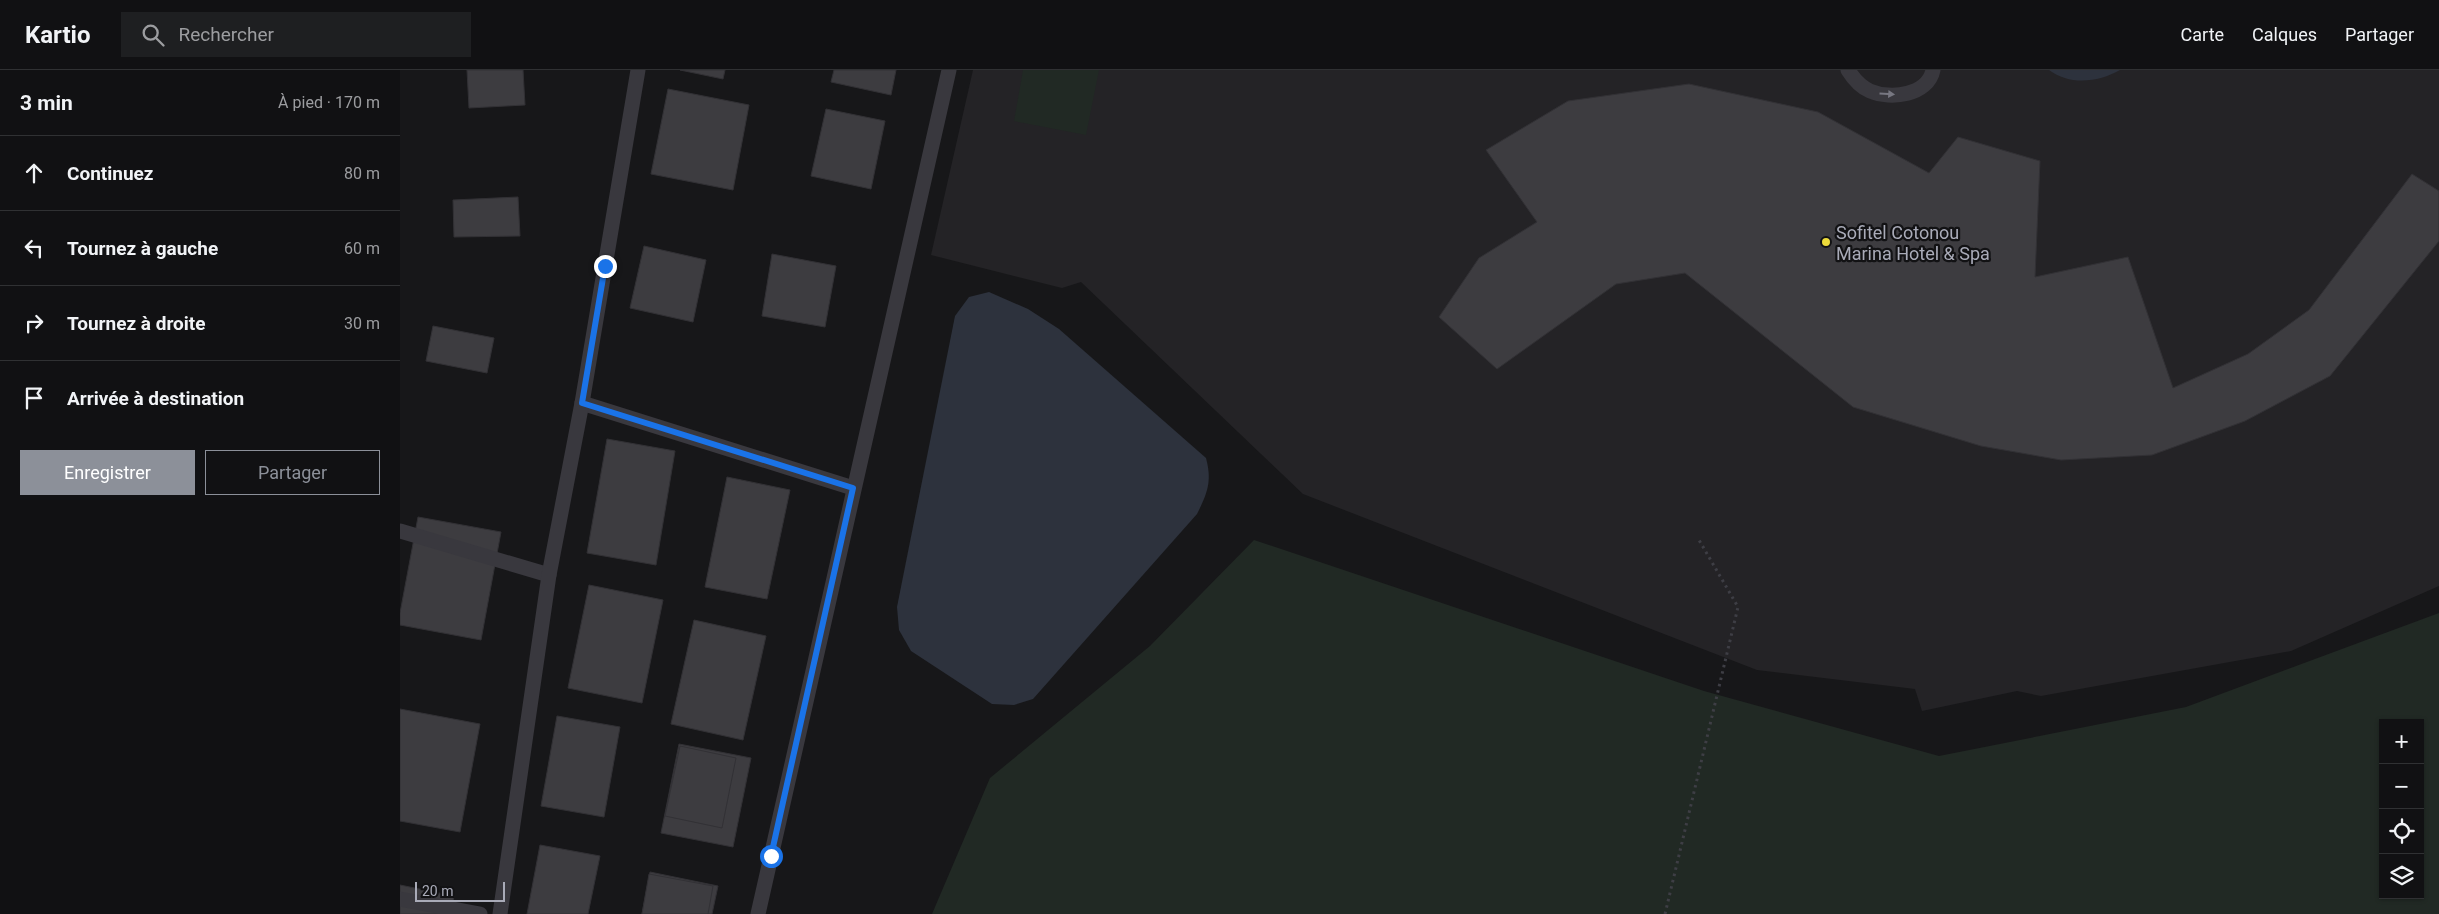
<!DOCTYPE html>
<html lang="fr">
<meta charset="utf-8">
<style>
:root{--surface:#111113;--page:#1e1f21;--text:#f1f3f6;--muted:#9c9da0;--line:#303133;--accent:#8c9099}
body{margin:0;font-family:Roboto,sans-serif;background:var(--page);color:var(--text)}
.controls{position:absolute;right:15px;bottom:15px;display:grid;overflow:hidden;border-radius:0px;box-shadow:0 1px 4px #0004}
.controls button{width:45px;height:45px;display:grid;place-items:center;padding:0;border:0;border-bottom:1px solid var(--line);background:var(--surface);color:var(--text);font:25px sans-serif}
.scale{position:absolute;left:15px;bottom:12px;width:90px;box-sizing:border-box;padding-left:5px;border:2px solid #a9abb8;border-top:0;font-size:14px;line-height:18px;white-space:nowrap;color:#a9abb8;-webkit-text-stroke:4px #121214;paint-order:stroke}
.stop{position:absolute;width:15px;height:15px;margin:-11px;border:4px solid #1a73e8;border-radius:50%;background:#fff}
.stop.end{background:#1a73e8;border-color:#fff;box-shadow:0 1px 5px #0008}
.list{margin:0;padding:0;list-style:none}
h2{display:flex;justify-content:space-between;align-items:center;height:65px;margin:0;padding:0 20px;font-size:21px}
h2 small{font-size:16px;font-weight:400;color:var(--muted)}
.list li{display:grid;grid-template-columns:32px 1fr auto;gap:15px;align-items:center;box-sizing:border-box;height:75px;padding:0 20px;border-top:1px solid var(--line)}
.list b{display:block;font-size:19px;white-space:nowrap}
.list em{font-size:16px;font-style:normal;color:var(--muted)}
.actions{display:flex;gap:10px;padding:15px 20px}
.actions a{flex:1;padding:11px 0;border:1px solid var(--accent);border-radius:0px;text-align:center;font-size:18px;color:var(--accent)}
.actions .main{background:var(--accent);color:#fff}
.icon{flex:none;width:28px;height:28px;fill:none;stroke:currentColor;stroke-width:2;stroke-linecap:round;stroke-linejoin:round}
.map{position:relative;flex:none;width:2039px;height:844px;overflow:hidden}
header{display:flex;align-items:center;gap:30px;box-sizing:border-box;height:70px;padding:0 25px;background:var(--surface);border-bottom:1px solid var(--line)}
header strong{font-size:24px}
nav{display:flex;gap:28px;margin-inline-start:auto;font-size:18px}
.search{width:350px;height:45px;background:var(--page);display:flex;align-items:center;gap:12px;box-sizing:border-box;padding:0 18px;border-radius:0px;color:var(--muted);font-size:19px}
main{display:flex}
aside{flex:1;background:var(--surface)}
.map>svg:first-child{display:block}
.built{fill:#242326}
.green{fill:#212924;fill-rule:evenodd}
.water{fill:#2d323d}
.building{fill:#3d3c40;stroke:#323135}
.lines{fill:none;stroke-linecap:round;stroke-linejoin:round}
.path{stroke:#3e3e45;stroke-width:3;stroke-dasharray:2.5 4;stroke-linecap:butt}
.lane{stroke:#39383e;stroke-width:15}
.oneway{fill:#777781}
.route{stroke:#1a73e8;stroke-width:6}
.poi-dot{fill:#eddb3b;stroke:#121214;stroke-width:2}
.labels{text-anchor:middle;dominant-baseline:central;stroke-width:4.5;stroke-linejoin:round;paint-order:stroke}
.poi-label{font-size:18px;fill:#a9abb8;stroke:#121214;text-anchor:start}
</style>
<header>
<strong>Kartio</strong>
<div class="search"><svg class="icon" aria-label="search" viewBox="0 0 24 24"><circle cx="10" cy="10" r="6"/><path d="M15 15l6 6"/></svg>Rechercher</div>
<nav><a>Carte</a><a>Calques</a><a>Partager</a></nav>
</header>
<main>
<aside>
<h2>3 min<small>À pied · 170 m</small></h2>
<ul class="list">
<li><svg class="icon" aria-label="ahead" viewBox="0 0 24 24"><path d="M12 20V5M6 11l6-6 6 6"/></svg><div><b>Continuez</b></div><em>80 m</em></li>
<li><svg class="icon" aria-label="left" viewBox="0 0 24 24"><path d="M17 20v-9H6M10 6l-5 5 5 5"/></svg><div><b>Tournez à gauche</b></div><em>60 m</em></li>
<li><svg class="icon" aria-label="right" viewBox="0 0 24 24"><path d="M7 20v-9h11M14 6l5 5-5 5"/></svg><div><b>Tournez à droite</b></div><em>30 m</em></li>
<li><svg class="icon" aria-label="arrive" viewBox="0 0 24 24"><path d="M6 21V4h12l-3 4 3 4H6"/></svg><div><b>Arrivée à destination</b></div></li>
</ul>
<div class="actions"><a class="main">Enregistrer</a><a>Partager</a></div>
</aside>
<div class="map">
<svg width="2039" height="844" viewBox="0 0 2039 844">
<rect width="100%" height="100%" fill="#171719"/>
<path class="built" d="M 573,0 L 2039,0 L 2039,516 L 1891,581 L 1641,626 L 1617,621 L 1522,641 L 1515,619 L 1357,600 L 903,424 L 681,212 L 662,218 L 531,185 Z"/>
<g class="green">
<path d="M 623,0 L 699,0 L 686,65 L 614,51 Z"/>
<path d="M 854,470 L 1304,621 L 1539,686 L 1786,637 L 2039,543 L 2039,844 L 532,844 L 590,708 L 750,576 ZM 1983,653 L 2020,653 L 2020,825 L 1983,825 Z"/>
</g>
<g class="water">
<path d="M 1649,0 L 1720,0 C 1699,12 1670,16 1649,0 Z"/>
<path d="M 589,222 L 628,239 L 659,259 L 806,388 C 812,411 808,422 797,444 L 633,629 L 614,635 L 592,634 L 511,581 L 499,560 L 497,537 L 555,246 L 569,227 Z"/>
</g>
<g class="building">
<path d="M 67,0 L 123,0 L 125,35 L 69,38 Z"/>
<path d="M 280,0 L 325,0 L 323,9 Z"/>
<path d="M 434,0 L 496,0 L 491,25 L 431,12 Z"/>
<path d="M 1289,14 L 1418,42 L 1529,103 L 1558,67 L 1640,91 L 1635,207 L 1728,187 L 1773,318 L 1848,284 L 1909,240 L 2012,104 L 2039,121 L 2039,171 L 1930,306 L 1845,351 L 1752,385 L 1661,390 L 1581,376 L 1453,337 L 1285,203 L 1216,214 L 1097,299 L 1039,247 L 1079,188 L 1137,152 L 1086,80 L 1168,31 Z"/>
<path d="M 268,19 L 349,35 L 333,120 L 251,104 Z"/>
<path d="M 426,39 L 485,51 L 471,119 L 411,106 Z"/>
<path d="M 118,127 L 120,166 L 54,167 L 53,130 Z"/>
<path d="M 244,176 L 306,190 L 293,252 L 230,238 Z"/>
<path d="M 372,184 L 436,196 L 425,257 L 362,246 Z"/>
<path d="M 33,256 L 94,268 L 87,303 L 26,291 Z"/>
<path d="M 207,369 L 275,381 L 256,495 L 187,483 Z"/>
<path d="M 327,407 L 390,420 L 367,529 L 305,517 Z"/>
<path d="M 18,447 L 101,462 L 81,570 L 0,555 L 0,543 Z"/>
<path d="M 189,515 L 263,530 L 242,633 L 168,618 Z"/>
<path d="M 294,550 L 366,566 L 343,670 L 271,654 Z"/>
<path d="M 0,639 L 80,654 L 60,762 L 0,751 Z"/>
<path d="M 157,646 L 220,657 L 204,747 L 141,736 Z"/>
<path d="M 279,674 L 351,688 L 333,777 L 261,763 Z"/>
<path d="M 280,676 L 336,688 L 322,758 L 265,746 Z"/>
<path d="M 140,775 L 200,786 L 188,844 L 127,844 Z"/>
<path d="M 250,802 L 318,816 L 312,844 L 242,844 Z"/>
<path d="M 249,804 L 313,816 L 308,844 L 242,844 Z"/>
<path d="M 0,815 L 54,826 L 51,844 L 0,844 Z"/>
</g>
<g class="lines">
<path class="path" d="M 1265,844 L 1338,537 L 1299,470"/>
<g class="lane">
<path d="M 1448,0 C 1453,8 1461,17 1470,21 C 1491,30 1528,25 1533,0"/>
<path d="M 182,333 L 453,418"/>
<path d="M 0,461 L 149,505"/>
<path d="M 0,829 L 80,844"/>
<path d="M 100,844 L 149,505 L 182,333 L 238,0"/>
<path d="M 358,844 L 549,0"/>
</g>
</g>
<defs><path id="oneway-solid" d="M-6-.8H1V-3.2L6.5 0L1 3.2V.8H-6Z" transform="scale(1.25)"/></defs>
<use class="oneway" href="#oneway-solid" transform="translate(1487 24) rotate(4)"/>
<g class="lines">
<path class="route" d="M 205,196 L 182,333 L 453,418 L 371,786"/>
</g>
<circle class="poi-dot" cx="1426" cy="172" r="5"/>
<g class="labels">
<g class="poi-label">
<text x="1436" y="162">Sofitel Cotonou<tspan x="1436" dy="21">Marina Hotel &amp; Spa</tspan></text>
</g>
</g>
</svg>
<div class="controls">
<button>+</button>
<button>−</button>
<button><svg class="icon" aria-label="locate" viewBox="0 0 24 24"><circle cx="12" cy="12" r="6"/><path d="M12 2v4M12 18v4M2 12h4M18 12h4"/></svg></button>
<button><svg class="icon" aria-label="layers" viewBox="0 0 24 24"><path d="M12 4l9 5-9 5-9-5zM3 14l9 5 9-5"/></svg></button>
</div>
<div class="scale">20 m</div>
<div class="stop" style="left:371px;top:786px"></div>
<div class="stop end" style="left:205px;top:196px"></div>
</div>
</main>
